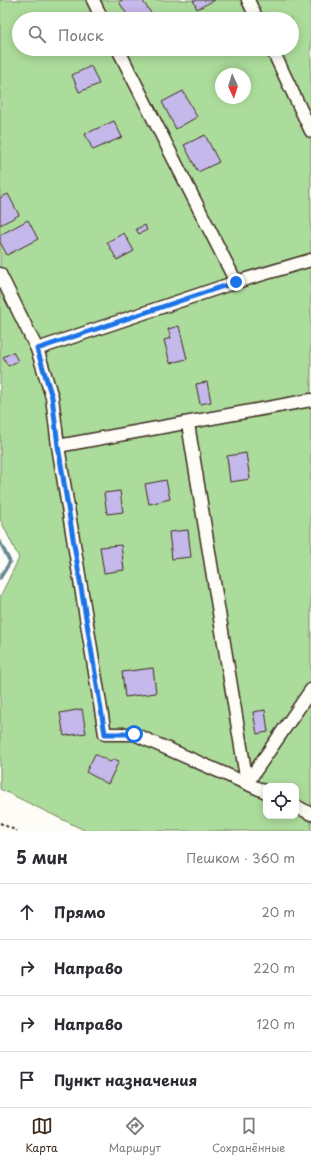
<!DOCTYPE html>
<html lang="ru">
<meta charset="utf-8">
<style>
:root{--surface:#fff;--page:#f2f2f3;--text:#2b2b33;--muted:#7c7c81;--line:#e1e1e2;--accent:#3b2a1e}
body{margin:0;font-family:"Playpen Sans",sans-serif;background:var(--page);color:var(--text)}
.controls{position:absolute;right:12px;bottom:12px;display:grid;overflow:hidden;border-radius:8px;box-shadow:0 2px 10px #0003}
.controls button{width:36px;height:36px;display:grid;place-items:center;padding:0;border:0;border-bottom:1px solid var(--line);background:var(--surface);color:var(--text);font:20px sans-serif}
.compass{position:absolute;left:215px;top:68px;width:36px;height:36px;border-radius:50%;background:var(--surface);box-shadow:0 2px 10px #0003;rotate:176deg}
.stop{position:absolute;width:12px;height:12px;margin:-9px;border:3px solid #1a73e8;border-radius:50%;background:#fff}
.stop.end{background:#1a73e8;border-color:#fff;box-shadow:0 1px 4px #0008}
.list{margin:0;padding:0;list-style:none}
h2{display:flex;justify-content:space-between;align-items:center;height:52px;margin:0;padding:0 16px;font-size:17px}
h2 small{font-size:13px;font-weight:400;color:var(--muted)}
.list li{display:grid;grid-template-columns:26px 1fr auto;gap:12px;align-items:center;box-sizing:border-box;height:56px;padding:0 16px;border-top:1px solid var(--line)}
.list b{display:block;font-size:15px;white-space:nowrap}
.list em{font-size:13px;font-style:normal;color:var(--muted)}
.icon{flex:none;width:22px;height:22px;fill:none;stroke:currentColor;stroke-width:2;stroke-linecap:round;stroke-linejoin:round}
.map{position:relative;flex:none;width:311px;height:831px;overflow:hidden}
.search{position:absolute;background:var(--surface);box-shadow:0 2px 10px #0003;left:12px;right:12px;top:12px;height:44px;display:flex;align-items:center;gap:10px;box-sizing:border-box;padding:0 14px;border-radius:22px;color:var(--muted);font-size:15px}
.sheet{height:276px;background:var(--surface)}
nav{display:flex;justify-content:space-around;align-items:center;box-sizing:border-box;height:56px;border-top:1px solid var(--line);background:var(--surface);font-size:11px;color:var(--muted)}
nav a{display:grid;justify-items:center;gap:2px}
nav .on{color:var(--accent)}
.map>svg:first-child{display:block}
.green{fill:#acdc9b;stroke:#74835c;fill-rule:evenodd}
.lines{fill:none;stroke-linecap:round;stroke-linejoin:round}
.stream{stroke:#668a94;stroke-width:3.5}
.building{fill:#c5b8ea;stroke:#3b2a1e}
.street-casing{stroke:#3b2a1e;stroke-width:15}
.path{stroke:#3b2a1e;stroke-width:2;stroke-dasharray:3 3;stroke-linecap:butt}
.street{stroke:#fdfcf7;stroke-width:12}
.route{stroke:#1a73e8;stroke-width:5}
</style>
<div class="map">
<svg width="311" height="831" viewBox="0 0 311 831">
<rect width="100%" height="100%" fill="#fdfcf7"/>
<filter id="ink" filterUnits="userSpaceOnUse"><feTurbulence type="fractalNoise" baseFrequency=".025" numOctaves="2"/><feDisplacementMap in="SourceGraphic" scale="8" xChannelSelector="R" yChannelSelector="G"/><feConvolveMatrix kernelMatrix="1 2 1 2 8 2 1 2 1" color-interpolation-filters="sRGB"/></filter>
<g filter="url(#ink)">
<path class="green" d="M 0,0 L 311,0 L 311,831 L 86,831 L 0,789 L 0,597 L 19,558 L 0,519 ZM 19,19 L 292,19 L 292,49 L 19,49 ZM 221,74 L 245,74 L 245,98 L 221,98 ZM 266,786 L 296,786 L 296,816 L 266,816 Z"/>
<g class="lines">
<path class="stream" d="M 0,542 L 10,562 L 0,578"/>
</g>
<g class="building">
<path d="M 122,0 L 142,0 L 151,13 L 142,19 L 130,19 L 119,2 Z"/>
<path d="M 193,0 L 215,0 L 197,9 Z"/>
<path d="M 91,66 L 99,84 L 79,92 L 72,75 Z"/>
<path d="M 183,91 L 197,117 L 176,129 L 162,102 Z"/>
<path d="M 114,121 L 122,137 L 93,150 L 85,134 Z"/>
<path d="M 205,135 L 219,162 L 198,172 L 184,145 Z"/>
<path d="M 8,194 L 19,215 L 0,225 L 0,198 Z"/>
<path d="M 28,220 L 38,239 L 7,255 L 0,242 L 0,235 Z"/>
<path d="M 145,225 L 147,230 L 139,234 L 136,229 Z"/>
<path d="M 124,233 L 134,251 L 117,260 L 107,242 Z"/>
<path d="M 179,326 L 187,359 L 170,363 L 164,340 L 171,338 L 168,329 Z"/>
<path d="M 13,352 L 18,361 L 8,366 L 3,357 Z"/>
<path d="M 207,382 L 211,402 L 200,404 L 196,384 Z"/>
<path d="M 246,453 L 250,479 L 230,482 L 227,456 Z"/>
<path d="M 166,480 L 170,499 L 149,504 L 145,484 Z"/>
<path d="M 120,491 L 123,512 L 107,514 L 104,493 Z"/>
<path d="M 188,530 L 191,557 L 172,559 L 169,532 Z"/>
<path d="M 121,545 L 124,570 L 104,573 L 100,547 Z"/>
<path d="M 153,668 L 156,693 L 125,697 L 122,672 Z"/>
<path d="M 82,709 L 86,733 L 64,736 L 60,713 Z"/>
<path d="M 265,710 L 268,732 L 257,734 L 253,712 Z"/>
<path d="M 95,754 L 110,762 L 114,759 L 119,761 L 108,784 L 86,772 Z"/>
</g>
<g class="lines">
<defs>
<g id="street">
<path d="M 93,0 L 102,19"/>
<path d="M 248,0 L 257,19"/>
<path d="M 118,49 L 236,282"/>
<path d="M 272,49 L 311,131"/>
<path d="M 0,274 L 37,349 L 52,397 L 58,446 L 105,734 L 134,734 L 266,792"/>
<path d="M 37,349 L 236,282 L 311,260"/>
<path d="M 188,424 L 247,783"/>
<path d="M 58,446 L 311,400"/>
<path d="M 247,783 L 311,690"/>
<path d="M 296,806 L 311,814"/>
</g>
</defs>
<use href="#street" class="street-casing"/>
<path class="path" d="M 0,823 L 17,831"/>
<use href="#street" class="street"/>
</g>
</g>
<g class="lines" filter="url(#ink)">
<path class="route" d="M 134,734 L 105,734 L 58,446 L 52,397 L 37,349 L 236,282"/>
</g>
</svg>
<div class="controls">
<button><svg class="icon" aria-label="locate" viewBox="0 0 24 24"><circle cx="12" cy="12" r="6"/><path d="M12 2v4M12 18v4M2 12h4M18 12h4"/></svg></button>
</div>
<svg class="compass" viewBox="-18 -18 36 36"><path d="M0-13l5 13h-10z" fill="#e53935"/><path d="M0 13l5-13h-10z" fill="#7c7c81"/></svg>
<div class="stop" style="left:134px;top:734px"></div>
<div class="stop end" style="left:236px;top:282px"></div>
<div class="search"><svg class="icon" aria-label="search" viewBox="0 0 24 24"><circle cx="10" cy="10" r="6"/><path d="M15 15l6 6"/></svg>Поиск</div>
</div>
<section class="sheet">
<h2>5 мин<small>Пешком · 360 m</small></h2>
<ul class="list">
<li><svg class="icon" aria-label="ahead" viewBox="0 0 24 24"><path d="M12 20V5M6 11l6-6 6 6"/></svg><div><b>Прямо</b></div><em>20 m</em></li>
<li><svg class="icon" aria-label="right" viewBox="0 0 24 24"><path d="M7 20v-9h11M14 6l5 5-5 5"/></svg><div><b>Направо</b></div><em>220 m</em></li>
<li><svg class="icon" aria-label="right" viewBox="0 0 24 24"><path d="M7 20v-9h11M14 6l5 5-5 5"/></svg><div><b>Направо</b></div><em>120 m</em></li>
<li><svg class="icon" aria-label="arrive" viewBox="0 0 24 24"><path d="M6 21V4h12l-3 4 3 4H6"/></svg><div><b>Пункт назначения</b></div></li>
</ul>
</section>
<nav>
<a class="on"><svg class="icon" aria-label="map" viewBox="0 0 24 24"><path d="M3 6l6-2 6 2 6-2v14l-6 2-6-2-6 2zM9 4v14M15 6v14"/></svg>Карта</a>
<a><svg class="icon" aria-label="directions" viewBox="0 0 24 24"><path d="M12 3l9 9-9 9-9-9zM9 14v-3h6M13 9l2 2-2 2"/></svg>Маршрут</a>
<a><svg class="icon" aria-label="saved" viewBox="0 0 24 24"><path d="M7 4h10v16l-5-4-5 4z"/></svg>Сохранённые</a>
</nav>
